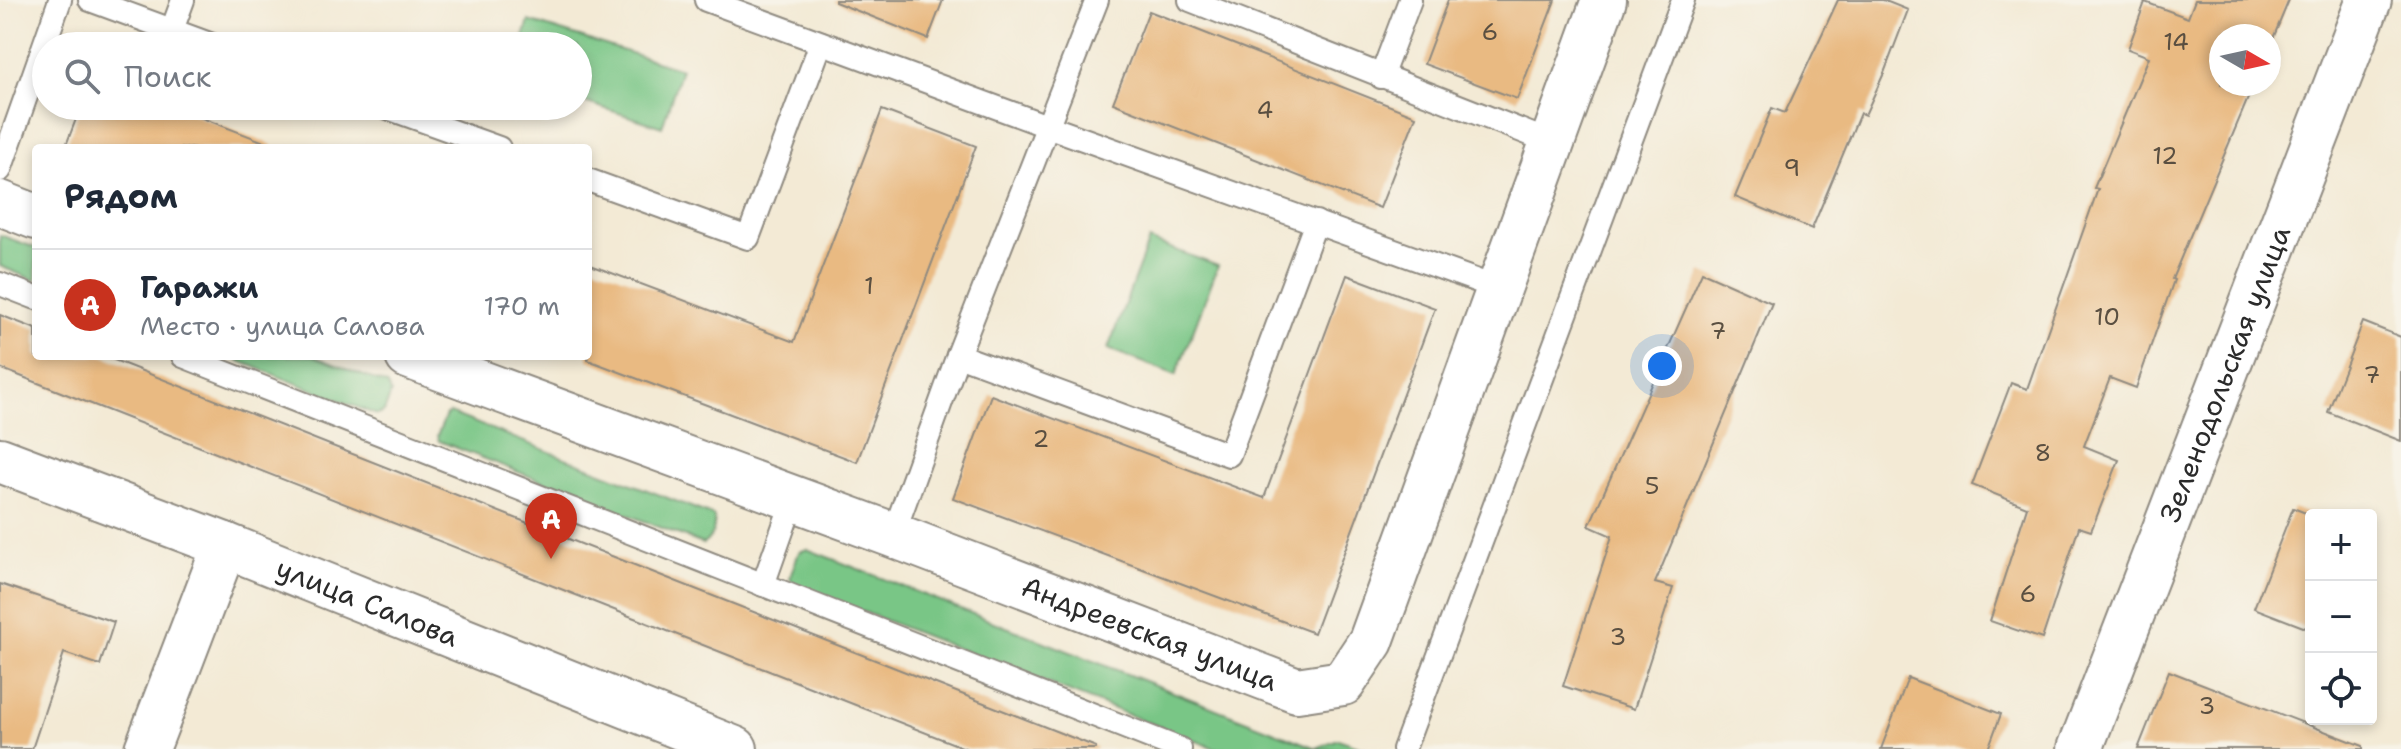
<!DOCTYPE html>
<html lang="ru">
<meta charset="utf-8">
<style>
:root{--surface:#fff;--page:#f6f6f7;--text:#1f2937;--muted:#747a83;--line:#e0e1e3;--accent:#c8321e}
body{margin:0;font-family:"Shantell Sans",sans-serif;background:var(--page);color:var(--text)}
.controls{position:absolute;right:24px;bottom:24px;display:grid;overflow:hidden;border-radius:8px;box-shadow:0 4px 12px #0003}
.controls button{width:72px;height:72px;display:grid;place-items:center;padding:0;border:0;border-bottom:2px solid var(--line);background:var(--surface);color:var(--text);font:40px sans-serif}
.compass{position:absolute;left:2209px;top:24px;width:72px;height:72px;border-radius:50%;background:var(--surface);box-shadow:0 4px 12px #0003;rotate:99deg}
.you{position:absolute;left:1662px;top:366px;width:28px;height:28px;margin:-20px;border:6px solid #fff;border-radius:50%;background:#1a73e8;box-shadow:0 0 0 12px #1a73e833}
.badge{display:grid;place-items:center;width:52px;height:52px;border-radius:50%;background:var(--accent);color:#fff;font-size:26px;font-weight:700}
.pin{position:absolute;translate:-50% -66px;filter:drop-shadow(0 2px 4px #0008)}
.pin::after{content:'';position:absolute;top:42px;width:28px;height:24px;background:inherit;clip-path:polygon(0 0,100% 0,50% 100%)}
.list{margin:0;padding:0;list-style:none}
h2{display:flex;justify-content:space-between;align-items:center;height:104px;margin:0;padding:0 32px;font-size:34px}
h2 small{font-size:26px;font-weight:400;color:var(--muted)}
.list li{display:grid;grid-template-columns:52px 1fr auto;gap:24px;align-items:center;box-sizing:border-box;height:112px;padding:0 32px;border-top:2px solid var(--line)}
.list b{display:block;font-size:30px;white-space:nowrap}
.list p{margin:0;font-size:26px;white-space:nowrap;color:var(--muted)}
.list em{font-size:26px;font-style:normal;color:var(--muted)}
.icon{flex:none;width:44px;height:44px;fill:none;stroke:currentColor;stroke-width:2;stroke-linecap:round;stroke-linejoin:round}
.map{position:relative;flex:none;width:2401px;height:749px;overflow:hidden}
.search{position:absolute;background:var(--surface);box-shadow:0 4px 12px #0003;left:32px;top:32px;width:560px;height:88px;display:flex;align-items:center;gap:20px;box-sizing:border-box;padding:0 28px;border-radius:44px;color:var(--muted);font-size:30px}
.panel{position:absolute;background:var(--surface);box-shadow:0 4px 12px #0003;left:32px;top:144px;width:560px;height:216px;border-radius:8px}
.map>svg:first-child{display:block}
.green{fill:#79c686;stroke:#527858;stroke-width:2}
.building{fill:#e9ba82}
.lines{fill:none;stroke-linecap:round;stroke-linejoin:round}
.service-casing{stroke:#8f8a80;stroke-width:26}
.minor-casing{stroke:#8f8a80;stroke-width:48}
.service{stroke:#fff;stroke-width:22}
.minor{stroke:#fff;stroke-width:44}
.labels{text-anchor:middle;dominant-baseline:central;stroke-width:6;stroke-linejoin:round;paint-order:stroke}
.number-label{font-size:24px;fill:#5a4f41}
.street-label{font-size:28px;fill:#2b2b2b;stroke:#f7f3e8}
</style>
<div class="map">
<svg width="2401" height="749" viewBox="0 0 2401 749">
<rect width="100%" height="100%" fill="#f7f3e8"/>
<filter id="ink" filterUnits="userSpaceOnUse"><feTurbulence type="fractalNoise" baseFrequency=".0125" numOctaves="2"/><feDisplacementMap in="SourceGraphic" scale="16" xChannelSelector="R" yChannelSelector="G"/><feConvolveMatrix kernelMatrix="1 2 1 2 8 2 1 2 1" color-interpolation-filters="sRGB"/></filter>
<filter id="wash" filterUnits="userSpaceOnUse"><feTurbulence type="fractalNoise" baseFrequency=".006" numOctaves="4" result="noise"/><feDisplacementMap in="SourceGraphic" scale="32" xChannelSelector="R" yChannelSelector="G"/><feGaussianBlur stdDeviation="1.8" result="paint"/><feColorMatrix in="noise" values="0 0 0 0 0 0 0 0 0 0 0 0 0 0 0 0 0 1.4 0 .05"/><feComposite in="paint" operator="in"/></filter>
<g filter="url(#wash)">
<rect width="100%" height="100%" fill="#f3ead5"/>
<g class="green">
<path d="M 529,21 L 681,69 L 662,127 L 578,100 L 578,46 L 521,46 Z"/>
<path d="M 0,235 L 36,248 L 36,281 L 0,266 Z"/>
<path d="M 1149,240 L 1218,266 L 1176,375 L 1108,349 Z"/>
<path d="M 227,356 L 314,356 L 388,385 L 391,393 L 384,412 L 377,415 Z"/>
<path d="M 450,413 L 714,516 C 715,528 713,537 703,544 L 439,441 L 437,436 L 446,415 Z"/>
<path d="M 807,549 L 1316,748 L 1338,739 L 1367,749 L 1217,749 L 794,585 L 790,577 L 799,552 Z"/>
</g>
<g id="blocks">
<g class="building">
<path d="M 835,0 L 943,0 L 928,39 L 835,2 Z"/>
<path d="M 1448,0 L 1555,0 L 1517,99 L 1424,64 Z"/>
<path d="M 1838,0 L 1883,0 L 1908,10 L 1884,73 L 1865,115 L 1860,113 L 1812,229 L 1735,197 L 1772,108 L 1785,113 Z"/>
<path d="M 2195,0 L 2289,0 L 2269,48 L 2269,36 L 2221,36 L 2221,84 L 2254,84 L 2172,279 L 2174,280 L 2136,388 L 2110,378 L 2084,446 L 2119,460 L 2091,531 L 2079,527 L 2042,639 L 1990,621 L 2027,507 L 1972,485 L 2011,383 L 2027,389 L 2098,189 L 2094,188 L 2149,57 L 2128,49 L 2145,2 L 2188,18 Z"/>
<path d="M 1149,11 L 1416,116 L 1380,208 L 1113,103 Z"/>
<path d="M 81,106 L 171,106 L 272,145 L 272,148 L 65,148 Z"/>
<path d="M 882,110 L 976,146 L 857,462 L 588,360 L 588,264 L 794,342 Z"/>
<path d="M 1702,272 L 1772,303 L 1655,583 L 1673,588 L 1634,709 L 1563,686 L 1612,536 L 1589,526 Z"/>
<path d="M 1347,275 L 1435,308 L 1314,633 L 953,498 L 991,395 L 1264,498 Z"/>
<path d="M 0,315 L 36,329 L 36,356 L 104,356 L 1096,747 L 1096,749 L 967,749 L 0,368 Z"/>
<path d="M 2363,322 L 2401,337 L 2401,441 L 2328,412 Z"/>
<path d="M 2293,508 L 2311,515 L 2311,630 L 2254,608 Z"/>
<path d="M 0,584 L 114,622 L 100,665 L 64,653 L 32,749 L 0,749 Z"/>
<path d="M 2169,671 L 2363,746 L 2363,749 L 2138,749 Z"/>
<path d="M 1908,678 L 2001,714 L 1988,749 L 1881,749 Z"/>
</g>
</g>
</g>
<g filter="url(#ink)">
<use href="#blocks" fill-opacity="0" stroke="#8f8a80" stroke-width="2"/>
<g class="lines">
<defs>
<g id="service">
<path d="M 90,0 L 215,46"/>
<path d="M 706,0 L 1047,126 L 1497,288"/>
<path d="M 1190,0 L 1550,142"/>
<path d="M 172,30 L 183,0"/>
<path d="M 1381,77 L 1410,0"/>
<path d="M 382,106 L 499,148"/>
<path d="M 0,170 L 60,0"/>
<path d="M 588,180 L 748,238 L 821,43"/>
<path d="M 0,284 L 36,298"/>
<path d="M 958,355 L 1229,455 L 1316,222"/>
<path d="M 183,356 L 1180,749"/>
<path d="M 893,535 L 958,355 L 1097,0"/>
<path d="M 763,585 L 793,500"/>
<path d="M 1404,749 L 1683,0"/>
</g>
<g id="minor">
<path d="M 0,203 L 36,217"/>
<path id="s1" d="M 408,356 L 893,535 L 1297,690 L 1343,683 L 1371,641 L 1604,0"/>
<path id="s2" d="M 0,460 L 225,545 L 735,749"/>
<path d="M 147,749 L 225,545"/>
<path id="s3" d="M 2080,749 L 2369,0"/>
</g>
</defs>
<use href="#service" class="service-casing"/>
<use href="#minor" class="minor-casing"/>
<use href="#service" class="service"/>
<use href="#minor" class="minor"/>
</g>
</g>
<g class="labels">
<g class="number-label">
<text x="1490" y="32">6</text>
<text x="2176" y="42">14</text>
<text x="1265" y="110">4</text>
<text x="2165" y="156">12</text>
<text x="1792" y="168">9</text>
<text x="869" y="286">1</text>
<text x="2107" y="317">10</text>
<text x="1718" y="331">7</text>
<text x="2372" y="375">7</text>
<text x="1041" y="439">2</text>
<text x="2043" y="453">8</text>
<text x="1652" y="486">5</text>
<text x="2028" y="594">6</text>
<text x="1618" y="637">3</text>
<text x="2207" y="706">3</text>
</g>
<g class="street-label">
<text stroke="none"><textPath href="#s3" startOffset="402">Зеленодольская улица</textPath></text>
<text stroke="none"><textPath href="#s2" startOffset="394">улица Салова</textPath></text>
<text stroke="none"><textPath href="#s1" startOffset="792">Андреевская улица</textPath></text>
</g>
</g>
</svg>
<div class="controls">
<button>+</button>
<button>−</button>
<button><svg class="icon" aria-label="locate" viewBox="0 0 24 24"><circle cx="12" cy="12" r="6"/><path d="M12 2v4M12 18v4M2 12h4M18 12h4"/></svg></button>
</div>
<svg class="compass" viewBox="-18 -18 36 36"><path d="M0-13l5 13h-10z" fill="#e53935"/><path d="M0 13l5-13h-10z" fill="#747a83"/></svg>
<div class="you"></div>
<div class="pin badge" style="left:551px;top:559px">A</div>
<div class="search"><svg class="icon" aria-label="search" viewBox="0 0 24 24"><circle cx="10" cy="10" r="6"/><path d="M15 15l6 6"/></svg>Поиск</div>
<section class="panel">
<h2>Рядом<small></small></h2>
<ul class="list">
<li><span class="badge">A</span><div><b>Гаражи</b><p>Место · улица Салова</p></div><em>170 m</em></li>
</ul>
</section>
</div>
